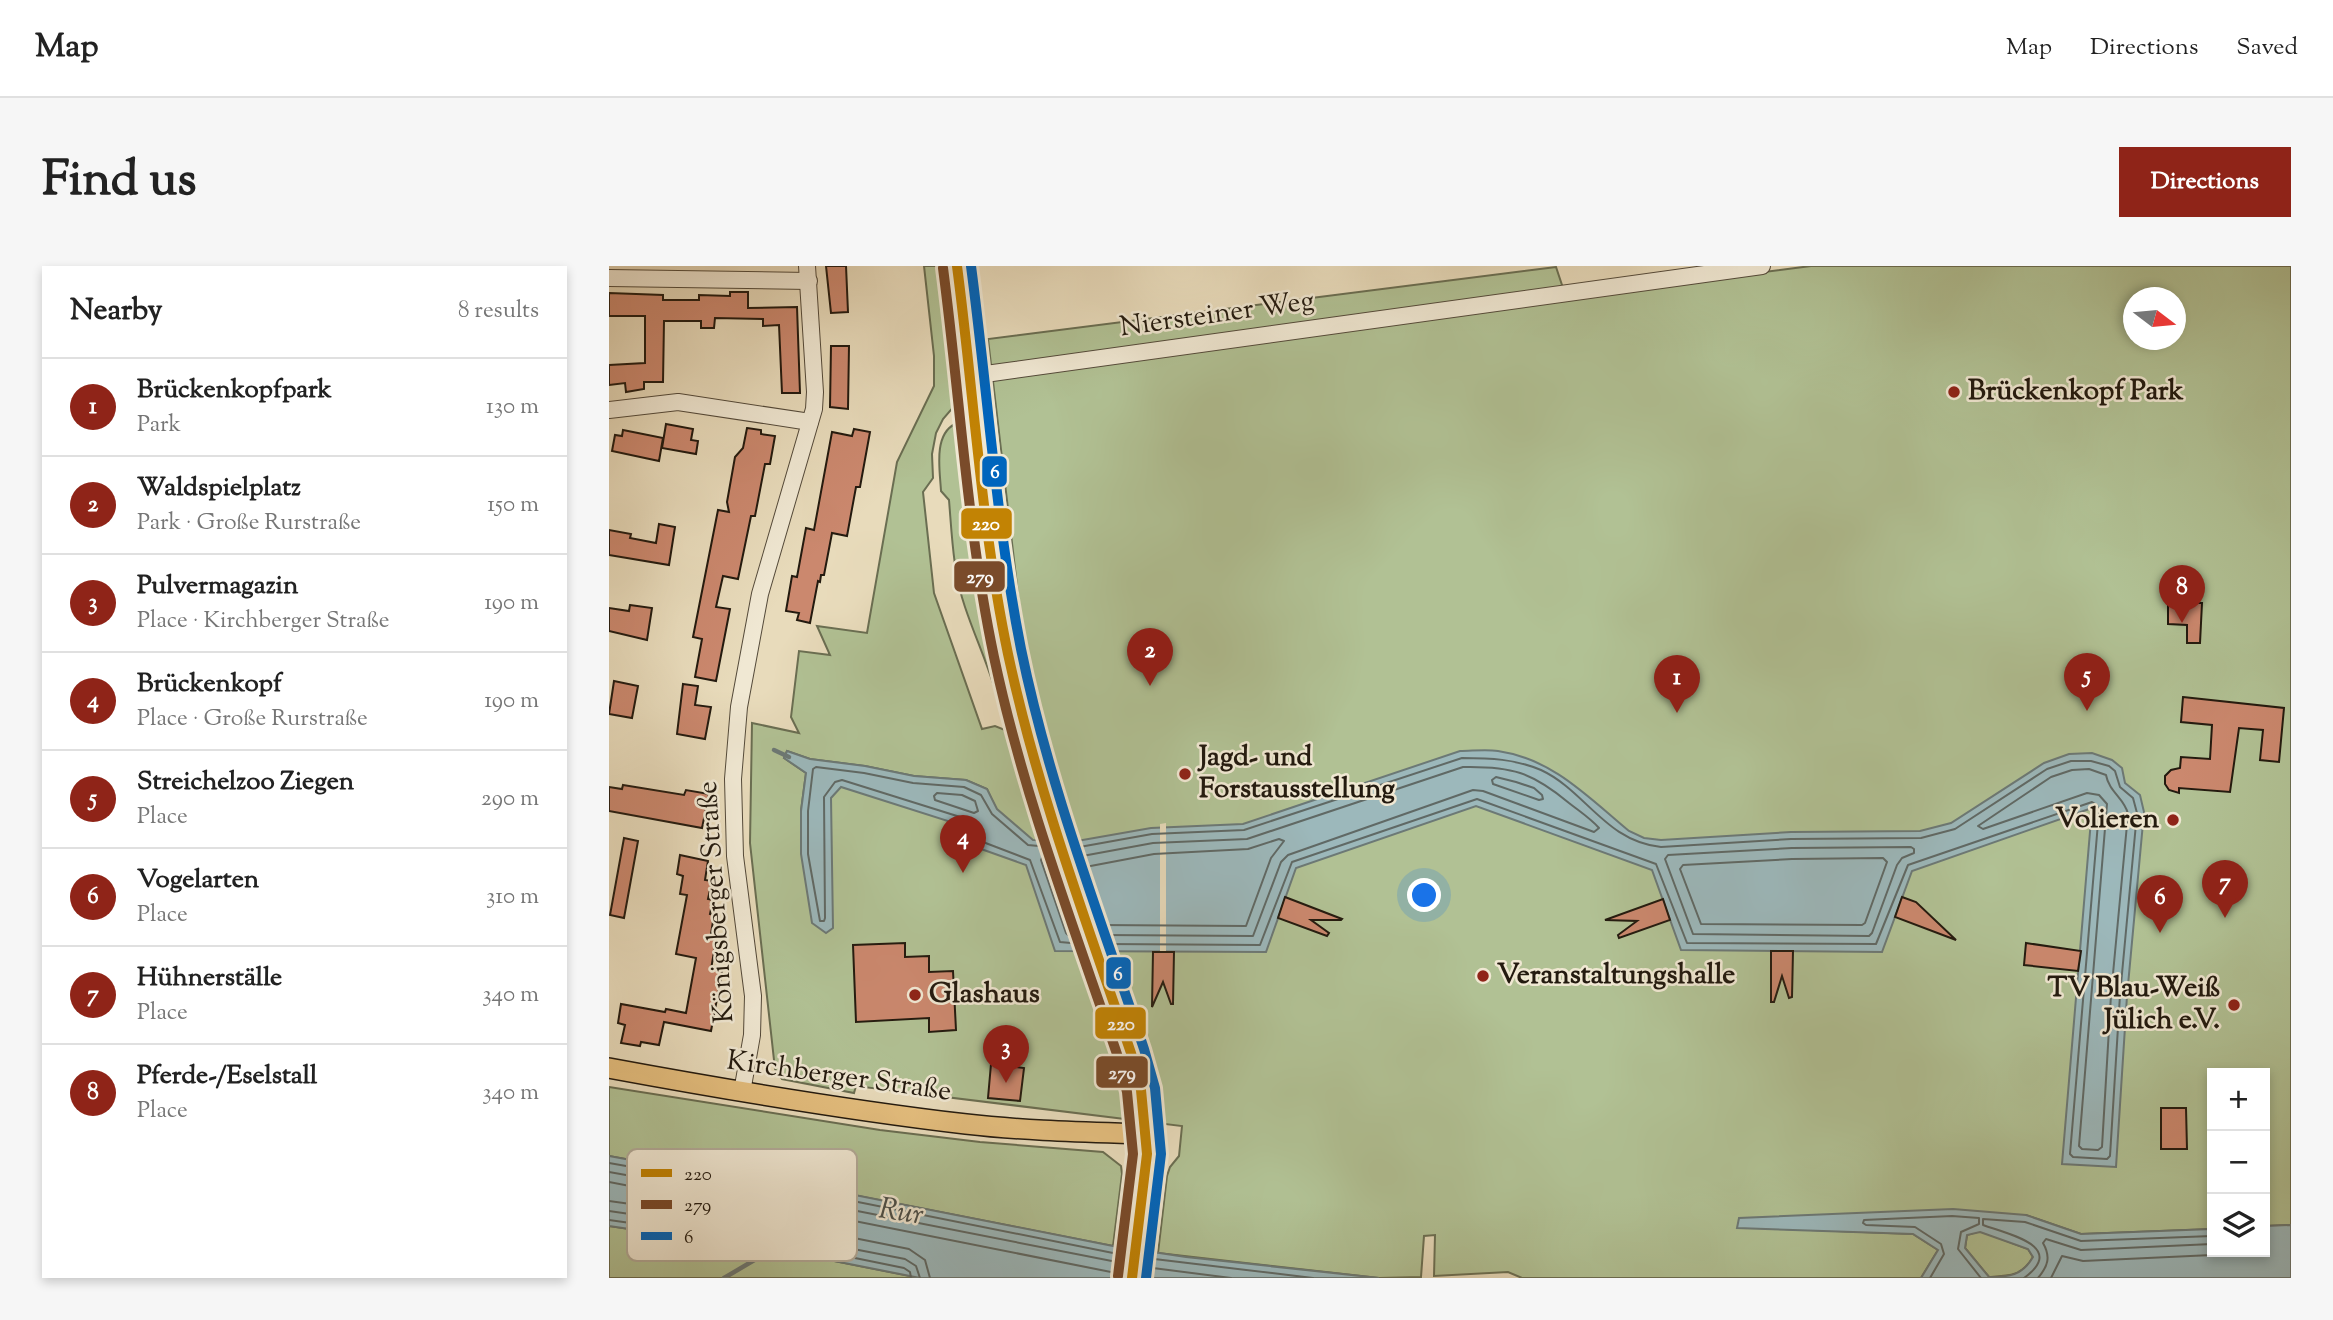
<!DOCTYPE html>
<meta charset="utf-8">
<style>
:root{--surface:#fff;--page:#f6f6f6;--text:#222;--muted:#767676;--line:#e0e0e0;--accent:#8f2418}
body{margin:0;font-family:"Sorts Mill Goudy",serif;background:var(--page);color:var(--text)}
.controls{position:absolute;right:21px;bottom:21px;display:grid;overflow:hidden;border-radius:0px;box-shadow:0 4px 10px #0003}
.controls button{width:63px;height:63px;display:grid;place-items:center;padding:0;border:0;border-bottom:2px solid var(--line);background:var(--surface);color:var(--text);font:35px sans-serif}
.compass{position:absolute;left:1514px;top:21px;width:63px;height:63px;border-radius:50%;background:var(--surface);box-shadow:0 4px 10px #0003;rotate:106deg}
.you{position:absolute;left:816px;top:630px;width:24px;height:24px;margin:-18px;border:5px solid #fff;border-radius:50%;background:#1a73e8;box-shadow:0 0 0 10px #1a73e833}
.badge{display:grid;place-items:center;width:46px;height:46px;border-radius:50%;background:var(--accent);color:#fff;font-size:23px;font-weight:700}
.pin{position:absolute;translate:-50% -58px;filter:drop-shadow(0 2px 4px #0008)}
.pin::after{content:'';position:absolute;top:37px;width:24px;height:21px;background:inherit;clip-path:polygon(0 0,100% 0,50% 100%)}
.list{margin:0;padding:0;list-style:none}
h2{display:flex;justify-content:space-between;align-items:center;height:91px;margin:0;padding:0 28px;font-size:30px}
h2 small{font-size:23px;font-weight:400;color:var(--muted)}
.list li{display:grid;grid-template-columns:46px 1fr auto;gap:21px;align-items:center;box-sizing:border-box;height:98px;padding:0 28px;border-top:2px solid var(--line)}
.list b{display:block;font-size:26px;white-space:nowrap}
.list p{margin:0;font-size:23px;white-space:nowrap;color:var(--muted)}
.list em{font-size:23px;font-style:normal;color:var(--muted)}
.icon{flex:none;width:38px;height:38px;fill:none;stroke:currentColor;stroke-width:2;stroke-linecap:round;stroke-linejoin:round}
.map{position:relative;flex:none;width:1682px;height:1012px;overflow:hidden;border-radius:0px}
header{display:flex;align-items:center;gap:42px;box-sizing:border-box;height:98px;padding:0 35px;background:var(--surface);border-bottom:2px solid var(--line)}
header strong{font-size:33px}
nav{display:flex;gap:38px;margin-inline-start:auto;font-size:24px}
.intro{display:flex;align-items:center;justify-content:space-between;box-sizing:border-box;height:168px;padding:0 42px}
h1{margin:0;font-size:49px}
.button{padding:18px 32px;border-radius:0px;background:var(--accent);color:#fff;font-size:24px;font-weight:700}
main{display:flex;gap:42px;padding:0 42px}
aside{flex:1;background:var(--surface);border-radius:0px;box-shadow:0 4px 10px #0003}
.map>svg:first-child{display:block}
.green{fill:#b1c194;stroke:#6a6e52;stroke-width:2;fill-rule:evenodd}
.water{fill:#9cb8bb;stroke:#6c7976;stroke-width:2;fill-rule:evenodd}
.pier{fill:#e8dbbb}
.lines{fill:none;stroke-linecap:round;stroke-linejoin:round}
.shore{stroke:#606965;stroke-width:2}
.stream{stroke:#6c7976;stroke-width:4.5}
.building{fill:#cb886e;stroke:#231a0f;stroke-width:2}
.minor-casing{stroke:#544a3a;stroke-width:18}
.major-casing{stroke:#231a0f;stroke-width:22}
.minor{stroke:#f0e8d3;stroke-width:16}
.major{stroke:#e4be7e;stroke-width:19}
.bus-1-casing{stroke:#f0e8d3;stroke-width:16}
.bus-2-casing{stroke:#f0e8d3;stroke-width:16}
.bus-3-casing{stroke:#f0e8d3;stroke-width:16}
.bus-1{stroke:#c28304;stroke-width:10}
.bus-2{stroke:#7a4b2a;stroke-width:10}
.bus-3{stroke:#0065bd;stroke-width:10}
.poi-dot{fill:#8f2418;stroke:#f0e8d3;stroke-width:2.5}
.labels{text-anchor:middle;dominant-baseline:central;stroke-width:5;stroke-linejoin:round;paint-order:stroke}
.street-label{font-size:28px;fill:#231a0f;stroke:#f0e8d3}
.poi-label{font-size:28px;font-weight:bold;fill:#231a0f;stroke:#f0e8d3;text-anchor:start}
.water-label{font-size:30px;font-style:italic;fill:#4d514b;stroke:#f0e8d3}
.key{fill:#f0e8d3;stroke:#b2aa98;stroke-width:2}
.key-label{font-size:19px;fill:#231a0f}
.line-badge{stroke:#f0e8d3;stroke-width:2.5}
.badge-label{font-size:19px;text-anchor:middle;font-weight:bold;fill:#fff}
</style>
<header>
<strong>Map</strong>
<nav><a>Map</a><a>Directions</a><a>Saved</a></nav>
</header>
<div class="intro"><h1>Find us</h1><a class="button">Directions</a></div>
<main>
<aside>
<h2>Nearby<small>8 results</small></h2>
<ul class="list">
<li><span class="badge">1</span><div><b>Brückenkopfpark</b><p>Park</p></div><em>130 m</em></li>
<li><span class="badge">2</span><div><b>Waldspielplatz</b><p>Park · Große Rurstraße</p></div><em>150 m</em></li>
<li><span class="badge">3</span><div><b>Pulvermagazin</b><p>Place · Kirchberger Straße</p></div><em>190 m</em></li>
<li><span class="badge">4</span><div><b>Brückenkopf</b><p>Place · Große Rurstraße</p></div><em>190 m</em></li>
<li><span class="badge">5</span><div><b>Streichelzoo Ziegen</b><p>Place</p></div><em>290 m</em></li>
<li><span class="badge">6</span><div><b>Vogelarten</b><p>Place</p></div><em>310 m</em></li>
<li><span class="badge">7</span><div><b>Hühnerställe</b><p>Place</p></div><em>340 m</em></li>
<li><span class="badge">8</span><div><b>Pferde-/Eselstall</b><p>Place</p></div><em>340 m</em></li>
</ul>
</aside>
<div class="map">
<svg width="1682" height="1012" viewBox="0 0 1682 1012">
<rect width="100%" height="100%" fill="#e8dbbb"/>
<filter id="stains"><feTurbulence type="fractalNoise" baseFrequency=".00286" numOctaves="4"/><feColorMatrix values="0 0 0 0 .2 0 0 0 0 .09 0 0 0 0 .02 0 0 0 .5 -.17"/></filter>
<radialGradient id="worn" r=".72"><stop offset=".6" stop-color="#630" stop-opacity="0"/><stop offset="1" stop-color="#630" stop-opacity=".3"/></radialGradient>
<g class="green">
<path d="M 315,0 L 332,0 L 347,138 L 334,153 L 327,167 L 323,188 L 324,212 L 314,226 L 325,327 L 373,463 L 386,460 L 401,466 L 427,555 L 463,563 L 438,476 L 413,362 L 379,73 L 947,1 L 957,31 L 1202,0 L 1682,0 L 1682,959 L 1656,960 L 1656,807 L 1603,807 L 1603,963 L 1472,968 L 1417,949 L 1128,961 L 1304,968 L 1329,984 L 1312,1012 L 913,1012 L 899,1006 L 825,1010 L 826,969 L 815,970 L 812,1011 L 770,1012 L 549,987 L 558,910 L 561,901 L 570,890 L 573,860 L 247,820 L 245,827 L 173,813 L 166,803 L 141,577 L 143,457 L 190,467 L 182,451 L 190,385 L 221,389 L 208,360 L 258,367 L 288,196 L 325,120 L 325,90 ZM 1524,32 L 1566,32 L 1566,74 L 1524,74 ZM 178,485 L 201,493 L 256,500 L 305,510 L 357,514 L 378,523 L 387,543 L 216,512 L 192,545 L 197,507 L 175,492 Z"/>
<path d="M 346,158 L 351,160 L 357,216 L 355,228 L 372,352 L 386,393 L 399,452 L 393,449 C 385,411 368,377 356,341 C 344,306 343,270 340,234 L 332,225 C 331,205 324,169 346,158 Z"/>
<path d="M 0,821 L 271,864 L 371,876 L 494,886 L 512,900 L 513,908 L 504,980 L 163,913 L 103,909 L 0,890 Z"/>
<path d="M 0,960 L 190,988 L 311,1012 L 0,1012 Z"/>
<path d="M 1371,965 L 1419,983 L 1424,991 C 1413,1010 1401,1010 1380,1011 L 1356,982 L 1358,969 Z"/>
</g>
<g class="water">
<path d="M 178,485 L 201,493 L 256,500 L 305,510 L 357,514 L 378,523 L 388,543 L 424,574 L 468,575 L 542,562 L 634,558 L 851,485 C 863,485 877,483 889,485 C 944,493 979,531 1020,565 L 1035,572 L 1052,574 L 1182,566 L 1311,565 L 1342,557 L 1435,497 L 1460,488 L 1483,487 L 1503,494 L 1513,502 L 1516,517 L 1531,529 L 1535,546 L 1518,730 L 1507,901 L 1453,898 L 1483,542 L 1303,605 L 1273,686 L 1072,684 L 1043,604 L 867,540 L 687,602 L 657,686 L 446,685 L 417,599 L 358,578 L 366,569 L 361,562 L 232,521 L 222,532 L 224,662 L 217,667 L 203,657 L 192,588 L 192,545 L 197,507 L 175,492 Z"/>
<path d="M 0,890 L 103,909 L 185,917 L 504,980 L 577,991 L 770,1012 L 311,1012 L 190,988 L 0,960 Z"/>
<path d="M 1344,943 L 1417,949 L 1472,968 L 1603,963 L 1603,986 L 1656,986 L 1656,960 L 1682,959 L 1682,1012 L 1312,1012 L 1329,984 L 1304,968 L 1128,962 L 1130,952 ZM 1371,966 L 1419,983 L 1424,991 C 1413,1010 1400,1011 1380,1011 L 1356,982 L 1358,969 Z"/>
</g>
<g class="pier">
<path d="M 557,557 L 557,686 L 551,686 L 551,558 Z"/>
<path d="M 432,570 L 467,572 L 506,689 L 471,689 Z"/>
<path d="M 506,977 L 547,983 L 544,1012 L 502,1012 Z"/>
</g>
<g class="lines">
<g class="shore">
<path d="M 1480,503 L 1497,509 C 1500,526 1516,533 1519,548 L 1502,729 L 1493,881 L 1489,884 L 1473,883 L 1470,880 L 1498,538 L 1490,529 L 1478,527 L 1374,563 L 1369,560 L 1442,511 L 1463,504 Z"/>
<path d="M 887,511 L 907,516 L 925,522 L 933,529 L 934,533 L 930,534 L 884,518 L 883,514 Z"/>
<path d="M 328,527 L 353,529 L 366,535 L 369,545 L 365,547 L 326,534 L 325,530 Z"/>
<path d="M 440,581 L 419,579 L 383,548 L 372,529 L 355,521 L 304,517 L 255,507 L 207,501 L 204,503 L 199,545 L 199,588 L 211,655 L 215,655 L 216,652 L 215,531 L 226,516 L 233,514 L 364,555 L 372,565 L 374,576 L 421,594 L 451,676 L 473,678"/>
<path d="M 1302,581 L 1305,583 L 1305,587 L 1293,592 L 1288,599 L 1263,667 L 1260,670 L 1084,668 L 1056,593 L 1059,589 L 1183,582 Z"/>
<path d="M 465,582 L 543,568 L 635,564 L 853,492 C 881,492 906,493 932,504 C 977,525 996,575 1052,581 L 1182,573 L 1312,572 L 1346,563 L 1438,503 L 1462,495 L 1482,495 L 1500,500 L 1506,505 L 1511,521 L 1524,532 L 1528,547 L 1511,729 L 1501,890 L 1498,893 L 1464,891 L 1461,888 L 1490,545 L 1488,539 L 1483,536 L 1299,599 L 1267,678 L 1078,677 L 1047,598 L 868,533 L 683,596 L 651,679 L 497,678"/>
<path d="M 443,590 L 434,590 L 432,594 L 457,667 L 459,669 L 470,669"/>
<path d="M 468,591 L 544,577 L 638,573 L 854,501 C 902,500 923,506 960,537 C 970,545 981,552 990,562 L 985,566 L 874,525 L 864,524 L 679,589 L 672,596 L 644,670 L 494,669"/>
<path d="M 1274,592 L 1278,596 L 1256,657 L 1253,659 L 1092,658 L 1071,603 L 1074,599 L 1183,593 Z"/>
<path d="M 471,602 L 545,588 L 639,583 L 670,573 L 675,575 L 662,592 L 637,660 L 490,659"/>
<path d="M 0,897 L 102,915 L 184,923 L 514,989"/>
<path d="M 0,906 L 101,924 L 182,932 L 513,997"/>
<path d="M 0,916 L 99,935 L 180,942 L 512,1008"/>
<path d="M 0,935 L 195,962 L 300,983 L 316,994 L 321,1012"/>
<path d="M 0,945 L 193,973 L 296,993 L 307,1000 L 311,1012"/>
<path d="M 0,954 L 192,981 L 295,1002 L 301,1006 L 302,1012"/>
<path d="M 537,992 L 704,1012"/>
<path d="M 536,1001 L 622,1012"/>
<path d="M 1321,1012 L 1335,988 L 1332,978 L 1306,961 L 1257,959 L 1254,957 L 1255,954 L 1343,950 L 1370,952 L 1370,958 L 1352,966 L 1349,983 L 1372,1012"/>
<path d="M 1415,1012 C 1459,980 1398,968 1374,959 L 1374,953 L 1416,956 L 1472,975 L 1603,970"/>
<path d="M 1429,1012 C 1439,1000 1442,991 1434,977 L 1437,973 L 1472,984 L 1603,978"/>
<path d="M 1442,1012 L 1453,990 L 1474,995 L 1603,989 L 1615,986"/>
</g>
<g class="stream">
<path d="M 165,484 L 180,491"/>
<path d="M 115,1012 L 166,982"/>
</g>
</g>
<g class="building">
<path d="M 217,0 L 237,0 L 239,46 L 222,47 Z"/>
<path d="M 121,26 L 139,26 L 139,42 L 188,41 L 191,127 L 173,127 L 170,59 L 154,60 L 154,53 L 106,52 L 105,62 L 92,62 L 92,55 L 55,55 L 54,116 L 35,116 L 35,123 L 17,126 L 16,117 L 0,119 L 0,99 L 36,97 L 36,50 L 0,50 L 0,27 L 54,29 L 54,34 L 90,34 L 90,29 L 121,30 Z"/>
<path d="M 222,80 L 240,80 L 239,143 L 221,141 Z"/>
<path d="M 57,158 L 84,163 L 82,174 L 89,175 L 87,188 L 53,182 Z"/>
<path d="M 138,162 L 152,164 L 152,168 L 166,170 L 161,198 L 156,198 L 146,250 L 142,250 L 129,313 L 114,310 L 107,341 L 121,343 L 107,415 L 86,411 L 93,373 L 84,371 L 109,244 L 120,246 L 118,236 L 126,191 L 134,182 Z"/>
<path d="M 245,163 L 261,166 L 251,221 L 247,221 L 238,270 L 223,267 L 215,309 L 212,309 L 211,316 L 209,315 L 201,357 L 188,354 L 190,347 L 177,345 L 183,310 L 188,311 L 197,262 L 205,264 L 223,166 L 243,170 Z"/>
<path d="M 14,164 L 54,172 L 50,195 L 3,185 L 6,169 L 13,170 Z"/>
<path d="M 50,258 L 66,261 L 60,299 L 0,289 L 0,264 L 22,268 L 21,272 L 47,277 Z"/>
<path d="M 1559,337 L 1593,337 L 1591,377 L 1578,377 L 1578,359 L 1559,358 Z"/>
<path d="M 21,339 L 43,342 L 38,374 L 0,365 L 0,342 L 20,345 Z"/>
<path d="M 5,415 L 29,420 L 23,452 L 0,448 Z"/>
<path d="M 74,418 L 89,420 L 86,439 L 102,441 L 96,473 L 68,468 Z"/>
<path d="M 1574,431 L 1675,442 L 1670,496 L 1651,494 L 1654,464 L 1630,462 L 1621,526 L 1570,522 L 1570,527 L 1560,524 L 1556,518 L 1556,510 L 1562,504 L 1571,502 L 1572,491 L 1601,493 L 1603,459 L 1572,456 Z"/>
<path d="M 14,519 L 75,529 L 77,524 L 100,528 L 93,562 L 0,545 L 0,521 L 13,523 Z"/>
<path d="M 15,572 L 29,575 L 15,652 L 1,649 Z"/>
<path d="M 71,589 L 99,595 L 96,614 L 103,615 L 99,633 L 104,634 L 101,648 L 105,649 L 102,668 L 108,669 L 102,703 L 113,706 L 102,765 L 55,756 L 50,779 L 32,776 L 31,780 L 12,777 L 16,759 L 9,757 L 12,738 L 56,746 L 57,743 L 77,747 L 87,692 L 67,688 L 78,629 L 71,628 L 74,610 L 68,608 Z"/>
<path d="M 676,631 L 733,653 L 732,654 L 702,654 L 720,667 L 718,670 L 669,652 Z"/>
<path d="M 1293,631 L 1307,636 L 1347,674 L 1286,651 Z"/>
<path d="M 1054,633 L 1061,654 L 1010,672 L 1009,669 L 1028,655 L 996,654 Z"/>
<path d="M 296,677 L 296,691 L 320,690 L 320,706 L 344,705 L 347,764 L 320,766 L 320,752 L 247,756 L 244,679 Z"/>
<path d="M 1417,677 L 1472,685 L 1469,705 L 1415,699 Z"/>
<path d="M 1162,685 L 1184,685 L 1183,731 L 1180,732 L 1173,710 L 1165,736 L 1162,736 Z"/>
<path d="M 544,686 L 565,686 L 564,738 L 562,738 L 554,716 L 543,741 Z"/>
<path d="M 382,798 L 415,802 L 411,835 L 379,832 Z"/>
<path d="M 1552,842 L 1577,842 L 1578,883 L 1552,883 Z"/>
</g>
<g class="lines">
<defs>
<g id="minor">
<path d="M 0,12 L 200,15"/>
<path d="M 362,110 L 1153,0"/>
<path d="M 0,144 L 69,136 L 201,156"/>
<path d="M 133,826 L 143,769 L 144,730 L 126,590 L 124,513 L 130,441 L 151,328 L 205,143 L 206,126 L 198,0"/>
</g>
<g id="major">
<path d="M 348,0 C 366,129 372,260 399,388 C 428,524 478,655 522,787 L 532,824 L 538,888 L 523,1012"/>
<path d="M 0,802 C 119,824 238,844 357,858 C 417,865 478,866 538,868"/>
</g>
</defs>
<use href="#minor" class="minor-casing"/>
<use href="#major" class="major-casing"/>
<use href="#minor" class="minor"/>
<use href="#major" class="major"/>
<defs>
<path id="bus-1" d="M 348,0 C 365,129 372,260 399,388 C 428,524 477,655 522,787 L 532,824 L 538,888 L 523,1012"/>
<path id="bus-2" d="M 334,2 C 351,131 358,263 385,391 C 414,528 464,659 509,791 L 518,826 L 524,888 L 509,1010"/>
<path id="bus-3" d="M 362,0 C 379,128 387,257 412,383 C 440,520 491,651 535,783 L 546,822 L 552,888 L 537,1012"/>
</defs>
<use href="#bus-1" class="bus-1-casing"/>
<use href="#bus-2" class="bus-2-casing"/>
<use href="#bus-3" class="bus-3-casing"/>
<use href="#bus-1" class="bus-1"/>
<use href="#bus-2" class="bus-2"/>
<use href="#bus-3" class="bus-3"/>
</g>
<g class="poi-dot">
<circle cx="1345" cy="126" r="7"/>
<circle cx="576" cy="508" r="7"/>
<circle cx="1564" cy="554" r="7"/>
<circle cx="874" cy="710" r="7"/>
<circle cx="306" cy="729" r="7"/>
<circle cx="1625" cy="739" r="7"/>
</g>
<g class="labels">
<g class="street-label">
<text transform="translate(608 49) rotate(-8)">Niersteiner Weg</text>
<text transform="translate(108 636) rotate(-94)">Königsberger Straße</text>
<text transform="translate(230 811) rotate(8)">Kirchberger Straße</text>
</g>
<g class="poi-label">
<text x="1359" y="126">Brückenkopf Park</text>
<text x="590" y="492">Jagd- und<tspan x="590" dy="32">Forstausstellung</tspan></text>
<text x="1550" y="554" text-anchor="end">Volieren</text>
<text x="888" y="710">Veranstaltungshalle</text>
<text x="1611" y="723" text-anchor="end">TV Blau-Weiß<tspan x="1611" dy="32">Jülich e.V.</tspan></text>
<text x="320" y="729">Glashaus</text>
</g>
<g class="water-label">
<text transform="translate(292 947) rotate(9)">Rur</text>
</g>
</g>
<rect x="18" y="883" width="230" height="112" rx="10" class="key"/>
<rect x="32" y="903" width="31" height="8" fill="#c28304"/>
<rect x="32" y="934" width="31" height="9" fill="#7a4b2a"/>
<rect x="32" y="966" width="31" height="8" fill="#0065bd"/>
<g class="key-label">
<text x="75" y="914">220</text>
<text x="75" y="945">279</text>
<text x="75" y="977">6</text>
</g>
<g class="line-badge">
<rect x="372" y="189" width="27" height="33" rx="7" fill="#0065bd"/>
<rect x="351" y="241" width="53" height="33" rx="7" fill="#c28304"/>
<rect x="344" y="294" width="53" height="33" rx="7" fill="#7a4b2a"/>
<rect x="496" y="690" width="27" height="34" rx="7" fill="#0065bd"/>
<rect x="485" y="740" width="53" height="34" rx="7" fill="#c28304"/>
<rect x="486" y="789" width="54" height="34" rx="7" fill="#7a4b2a"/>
</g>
<g class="badge-label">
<text x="386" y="212">6</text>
<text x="377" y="264">220</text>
<text x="371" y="317">279</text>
<text x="509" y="714">6</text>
<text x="512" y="764">220</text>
<text x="513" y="813">279</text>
</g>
<rect width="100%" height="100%" filter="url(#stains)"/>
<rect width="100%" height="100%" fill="url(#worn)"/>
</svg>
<div class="controls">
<button>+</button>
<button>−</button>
<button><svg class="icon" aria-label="layers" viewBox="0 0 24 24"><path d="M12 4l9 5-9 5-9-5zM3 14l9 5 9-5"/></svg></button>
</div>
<svg class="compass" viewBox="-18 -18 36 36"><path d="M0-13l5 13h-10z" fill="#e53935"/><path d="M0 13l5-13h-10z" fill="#767676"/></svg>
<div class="you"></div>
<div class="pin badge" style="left:1068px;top:447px">1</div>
<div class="pin badge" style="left:541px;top:420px">2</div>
<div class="pin badge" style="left:397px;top:817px">3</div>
<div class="pin badge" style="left:354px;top:607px">4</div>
<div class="pin badge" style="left:1478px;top:445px">5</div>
<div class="pin badge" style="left:1551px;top:667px">6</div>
<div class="pin badge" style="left:1616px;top:652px">7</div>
<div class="pin badge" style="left:1573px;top:357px">8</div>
</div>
</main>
